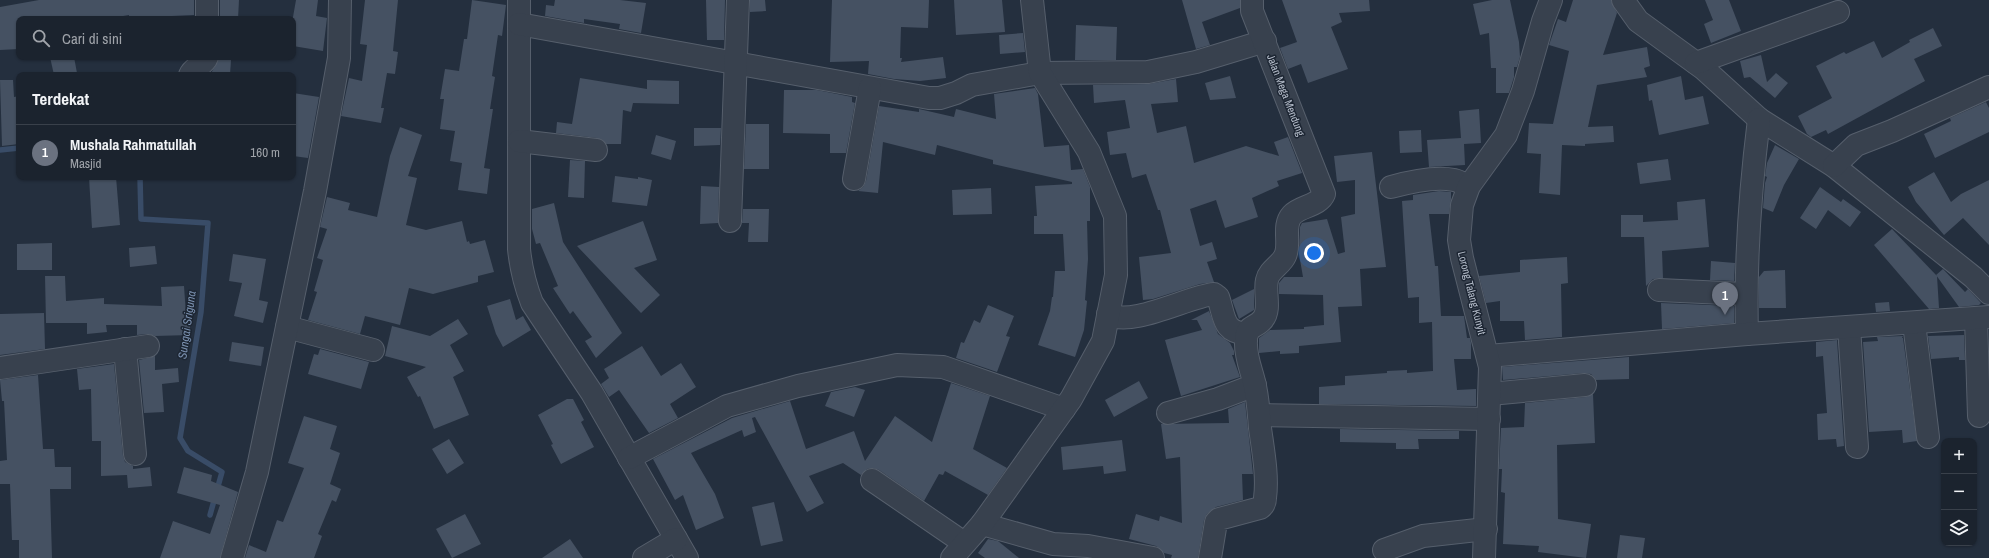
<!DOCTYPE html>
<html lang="id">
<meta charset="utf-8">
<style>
:root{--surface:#1b232e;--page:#242b36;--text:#f1f3f6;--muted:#a0a4aa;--line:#39404a;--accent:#b45309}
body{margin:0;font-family:"Archivo Narrow",sans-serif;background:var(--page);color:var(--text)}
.controls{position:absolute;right:12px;bottom:12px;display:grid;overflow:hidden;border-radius:8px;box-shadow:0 1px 3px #0004}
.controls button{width:36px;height:36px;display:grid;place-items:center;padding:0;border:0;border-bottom:1px solid var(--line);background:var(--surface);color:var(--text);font:20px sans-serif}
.you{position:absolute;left:1314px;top:253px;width:14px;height:14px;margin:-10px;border:3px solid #fff;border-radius:50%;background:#1a73e8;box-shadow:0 0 0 6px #1a73e833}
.badge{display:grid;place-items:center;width:26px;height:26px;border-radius:50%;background:var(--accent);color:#fff;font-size:13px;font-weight:700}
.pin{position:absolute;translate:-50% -33px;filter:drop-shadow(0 1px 2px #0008)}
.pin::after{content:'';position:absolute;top:21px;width:14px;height:12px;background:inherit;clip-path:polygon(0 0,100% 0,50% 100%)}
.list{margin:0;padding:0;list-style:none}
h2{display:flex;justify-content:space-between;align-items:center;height:52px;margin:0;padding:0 16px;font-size:17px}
h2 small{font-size:13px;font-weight:400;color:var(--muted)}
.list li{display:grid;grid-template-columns:26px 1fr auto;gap:12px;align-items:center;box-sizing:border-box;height:56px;padding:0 16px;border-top:1px solid var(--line)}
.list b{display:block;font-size:15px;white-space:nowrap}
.list p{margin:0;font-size:13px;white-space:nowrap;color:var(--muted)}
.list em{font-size:13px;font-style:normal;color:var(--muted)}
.icon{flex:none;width:22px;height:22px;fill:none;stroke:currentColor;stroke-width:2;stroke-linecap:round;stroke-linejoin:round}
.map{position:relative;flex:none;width:1989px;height:558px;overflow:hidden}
.search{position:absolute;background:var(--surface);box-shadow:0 1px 3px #0004;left:16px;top:16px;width:280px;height:44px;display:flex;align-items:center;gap:10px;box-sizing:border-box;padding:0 14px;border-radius:8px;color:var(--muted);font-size:15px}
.panel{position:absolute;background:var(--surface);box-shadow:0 1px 3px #0004;left:16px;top:72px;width:280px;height:108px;border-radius:8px}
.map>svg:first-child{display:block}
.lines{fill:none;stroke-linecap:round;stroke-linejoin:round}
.stream{stroke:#394c67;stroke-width:5.5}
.building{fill:#455162}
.minor-casing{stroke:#565f6c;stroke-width:24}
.minor{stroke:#38414e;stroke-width:22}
.labels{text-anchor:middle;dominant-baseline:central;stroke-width:3;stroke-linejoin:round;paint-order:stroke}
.street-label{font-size:11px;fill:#b4bcc9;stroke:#1d2633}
.water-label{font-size:12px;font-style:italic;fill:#7c92b1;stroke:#1d2633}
</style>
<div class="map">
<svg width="1989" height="558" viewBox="0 0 1989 558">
<rect width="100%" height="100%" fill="#242f3e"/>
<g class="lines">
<g class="stream">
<path d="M 0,150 L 19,148"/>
<path d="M 140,177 L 141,219 L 208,223 L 201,312 L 180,438 L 188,451 L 222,472 L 210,515"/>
</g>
</g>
<g class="building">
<path d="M 39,0 L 194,0 L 194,15 L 129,18 L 129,15 L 106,19 L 19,19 L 19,49 L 0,50 L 0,7 Z"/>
<path d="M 220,0 L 239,0 L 238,19 L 220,19 Z"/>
<path d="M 296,0 L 318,0 L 316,16 L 327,18 L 323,51 L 293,46 L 293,17 Z"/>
<path d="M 365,0 L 398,0 L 393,51 L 398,52 L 395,74 L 387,73 L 381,108 L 384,108 L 381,123 L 341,116 L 349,78 L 362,81 L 367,45 L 360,44 Z"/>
<path d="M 472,0 L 506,5 L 502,36 L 498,35 L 492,76 L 495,77 L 490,109 L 493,109 L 484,168 L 490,169 L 487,194 L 458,190 L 462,163 L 450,161 L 455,131 L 440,129 L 444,99 L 440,99 L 445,69 L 459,71 L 464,39 L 467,39 Z"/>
<path d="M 555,0 L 620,0 L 646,3 L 641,33 L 619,29 L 620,24 L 584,19 L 584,23 L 545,16 L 546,5 L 554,6 Z"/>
<path d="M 706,0 L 725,0 L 724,40 L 707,40 Z"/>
<path d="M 750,0 L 765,0 L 766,11 L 750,12 Z"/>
<path d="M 832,0 L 929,0 L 928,28 L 901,27 L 900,58 L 902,58 L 901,62 L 943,57 L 946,78 L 920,81 L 894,79 L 868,74 L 869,61 L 830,62 Z"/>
<path d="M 954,0 L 1002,0 L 1005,32 L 956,35 Z"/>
<path d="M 1182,0 L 1240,0 L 1240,8 L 1202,22 L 1210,45 L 1196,49 Z"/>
<path d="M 1282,0 L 1369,0 L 1370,11 L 1339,13 L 1342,22 L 1331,27 L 1348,69 L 1308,83 L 1301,64 L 1288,69 L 1280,48 L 1297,42 Z"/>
<path d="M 1492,0 L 1510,0 L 1519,42 L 1520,57 L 1517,67 L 1514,67 L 1514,77 L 1509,93 L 1496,93 L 1496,68 L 1491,68 L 1489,33 L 1480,35 L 1473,4 Z"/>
<path d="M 1573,0 L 1611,0 L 1617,13 L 1603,55 L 1647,47 L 1650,66 L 1644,68 L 1647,77 L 1597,85 L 1588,127 L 1613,126 L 1614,142 L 1585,144 L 1585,146 L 1562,145 L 1560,195 L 1539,193 L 1541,154 L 1527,153 L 1529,123 L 1553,124 L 1569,51 L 1549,45 L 1558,19 L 1566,22 Z"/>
<path d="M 1705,0 L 1729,0 L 1741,31 L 1711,43 L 1704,24 L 1713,20 Z"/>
<path d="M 1076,25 L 1117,27 L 1116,60 L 1075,60 Z"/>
<path d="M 1933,28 L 1942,46 L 1914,59 L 1925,81 L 1828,134 L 1826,130 L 1811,137 L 1807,134 L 1798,116 L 1832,98 L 1816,66 L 1844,52 L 1846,54 L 1874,41 L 1882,58 L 1910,42 L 1909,40 Z"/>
<path d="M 1023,33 L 1025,52 L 1000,54 L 999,35 Z"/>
<path d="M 1761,55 L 1767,82 L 1776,73 L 1788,83 L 1775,98 L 1750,77 L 1744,78 L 1740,61 Z"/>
<path d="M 50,57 L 74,57 L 77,73 L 54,75 Z"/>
<path d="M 219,59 L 231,60 L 230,75 L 210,75 Z"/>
<path d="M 1230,76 L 1236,98 L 1210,100 L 1205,83 Z"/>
<path d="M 1681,76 L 1685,100 L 1703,96 L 1709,124 L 1659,135 L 1652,100 L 1649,101 L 1647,85 Z"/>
<path d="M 580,78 L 647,89 L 647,80 L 679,81 L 679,104 L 633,103 L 631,112 L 623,110 L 621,144 L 606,144 L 597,138 L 556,133 L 557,122 L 572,124 Z"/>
<path d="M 1176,79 L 1178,102 L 1151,104 L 1157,133 L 1186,126 L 1194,163 L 1246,146 L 1279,156 L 1274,142 L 1288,137 L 1302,173 L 1277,181 L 1279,186 L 1252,198 L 1258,217 L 1225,228 L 1216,200 L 1190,209 L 1200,246 L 1212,242 L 1217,259 L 1207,262 L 1214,282 L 1200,284 L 1153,299 L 1143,300 L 1139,257 L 1171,253 L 1160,210 L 1158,210 L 1146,174 L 1132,178 L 1126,153 L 1110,155 L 1107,132 L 1130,128 L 1125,100 L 1094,103 L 1093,85 L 1148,84 Z"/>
<path d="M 0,80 L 13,80 L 14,97 L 19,96 L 19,144 L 2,146 Z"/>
<path d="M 1035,88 L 1038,94 L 1044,147 L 1069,145 L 1071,170 L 1083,169 L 1090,187 L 1090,221 L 1087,221 L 1088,259 L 1085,300 L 1087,301 L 1084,330 L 1075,357 L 1038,345 L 1050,311 L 1052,297 L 1053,297 L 1055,271 L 1065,271 L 1063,234 L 1034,234 L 1034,216 L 1037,216 L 1035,186 L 1072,184 L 1072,182 L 993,164 L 993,160 L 937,145 L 935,155 L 883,142 L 878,193 L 858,191 L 863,187 L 866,181 L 879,106 L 919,112 L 919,109 L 954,117 L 956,109 L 996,119 L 994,94 Z"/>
<path d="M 784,90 L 817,90 L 852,97 L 852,102 L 855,103 L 846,153 L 830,153 L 830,134 L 783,133 Z"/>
<path d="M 293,93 L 319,97 L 308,158 L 293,156 Z"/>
<path d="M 1986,102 L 1989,108 L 1989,132 L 1935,158 L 1924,134 L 1951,121 L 1950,118 Z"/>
<path d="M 1479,109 L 1481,143 L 1464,144 L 1465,165 L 1429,167 L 1427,140 L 1461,138 L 1459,111 Z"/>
<path d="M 746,124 L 769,124 L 769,169 L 744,169 Z"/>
<path d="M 400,127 L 422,135 L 408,176 L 417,178 L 406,225 L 426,230 L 462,221 L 467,242 L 469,241 L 470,244 L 485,240 L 494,272 L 478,276 L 478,282 L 433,294 L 409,288 L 400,325 L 365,316 L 360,334 L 308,320 L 317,292 L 314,291 L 323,260 L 317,258 L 327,229 L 320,227 L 327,197 L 350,203 L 348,210 L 377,217 L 390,156 Z"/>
<path d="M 694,128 L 721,128 L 720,145 L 694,146 Z"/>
<path d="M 1421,130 L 1422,152 L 1400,153 L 1399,131 Z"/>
<path d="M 656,135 L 676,141 L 671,160 L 651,154 Z"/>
<path d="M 1775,145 L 1799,159 L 1784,185 L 1773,212 L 1763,208 L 1765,183 L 1767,177 L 1765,176 L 1767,163 Z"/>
<path d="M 1372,152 L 1386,267 L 1360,269 L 1362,306 L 1338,307 L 1341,342 L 1299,346 L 1299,353 L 1280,354 L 1280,351 L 1259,353 L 1259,338 L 1270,330 L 1304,329 L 1304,327 L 1324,325 L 1323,295 L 1279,294 L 1279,283 L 1284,277 L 1303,277 L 1299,254 L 1300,227 L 1302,223 L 1327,219 L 1338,254 L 1345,252 L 1341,217 L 1355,214 L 1355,180 L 1337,182 L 1334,156 Z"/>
<path d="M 1668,159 L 1671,180 L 1640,184 L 1637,163 Z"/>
<path d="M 570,160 L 585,161 L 584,198 L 568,197 Z"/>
<path d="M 1934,172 L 1951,202 L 1961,194 L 1989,180 L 1989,245 L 1963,218 L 1944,235 L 1916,202 L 1908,187 Z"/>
<path d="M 615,176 L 638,179 L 638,177 L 652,180 L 647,206 L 612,202 Z"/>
<path d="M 89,177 L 116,177 L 120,225 L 92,228 Z"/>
<path d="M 701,186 L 719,187 L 718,223 L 700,224 Z"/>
<path d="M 1820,187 L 1841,202 L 1843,199 L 1861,212 L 1850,227 L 1828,210 L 1816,229 L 1800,218 Z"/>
<path d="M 991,188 L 992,214 L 953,215 L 952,190 Z"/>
<path d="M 1439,191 L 1451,192 L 1451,199 L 1449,214 L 1429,214 L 1435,266 L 1438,266 L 1441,316 L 1464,316 L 1467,338 L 1470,338 L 1471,343 L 1471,359 L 1454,359 L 1457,390 L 1476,389 L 1476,406 L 1319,404 L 1319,387 L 1345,385 L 1345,376 L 1387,373 L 1387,371 L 1407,370 L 1407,373 L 1433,371 L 1432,322 L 1419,323 L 1419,297 L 1408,298 L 1402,201 L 1413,200 L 1413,195 Z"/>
<path d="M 1705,199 L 1709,247 L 1662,251 L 1663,278 L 1653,279 L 1646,286 L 1644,237 L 1621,237 L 1621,215 L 1643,215 L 1643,222 L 1678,220 L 1677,202 Z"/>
<path d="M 554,203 L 563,242 L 622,333 L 596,358 L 585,341 L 592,337 L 573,311 L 570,314 L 553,288 L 558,286 L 540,243 L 536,244 L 532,229 L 532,209 Z"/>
<path d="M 743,209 L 769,209 L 768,242 L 748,242 L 749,223 L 742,223 Z"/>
<path d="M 643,221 L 657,260 L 634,268 L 660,295 L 641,313 L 577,246 Z"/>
<path d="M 1892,229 L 1937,276 L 1939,308 L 1929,309 L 1874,245 Z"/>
<path d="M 52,243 L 52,270 L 17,270 L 17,244 Z"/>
<path d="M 155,246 L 157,264 L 130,267 L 129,248 Z"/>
<path d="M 233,254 L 266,259 L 259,300 L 268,302 L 263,323 L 234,316 L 242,283 L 229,281 Z"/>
<path d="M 1567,257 L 1568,283 L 1561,284 L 1562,337 L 1525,340 L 1524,321 L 1500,321 L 1500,301 L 1486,303 L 1479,276 L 1520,272 L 1520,260 Z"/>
<path d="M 1711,261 L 1735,263 L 1734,281 L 1710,280 Z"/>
<path d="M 1943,269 L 1965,292 L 1968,289 L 1981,303 L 1979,305 L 1959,307 L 1936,275 Z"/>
<path d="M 1785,270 L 1786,308 L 1759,308 L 1759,277 L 1764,271 Z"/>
<path d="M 45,276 L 65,276 L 66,301 L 104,298 L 104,304 L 162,306 L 161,287 L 184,286 L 186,315 L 190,315 L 190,335 L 155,336 L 147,334 L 137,335 L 137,325 L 106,325 L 107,332 L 87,334 L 87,323 L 46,323 Z"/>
<path d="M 1254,289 L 1254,310 L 1239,319 L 1232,300 Z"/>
<path d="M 510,299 L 516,320 L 523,316 L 531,330 L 503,347 L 496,334 L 487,306 Z"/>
<path d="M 1889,302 L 1890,311 L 1876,312 L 1875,303 Z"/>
<path d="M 1661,303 L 1734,306 L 1734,323 L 1662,329 Z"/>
<path d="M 988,305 L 1014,316 L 1006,336 L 1010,337 L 997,372 L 956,358 L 961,342 L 964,343 L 974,320 L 980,323 Z"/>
<path d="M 1209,311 L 1218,334 L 1230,343 L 1234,351 L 1234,355 L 1232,355 L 1240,377 L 1181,396 L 1165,340 L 1202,330 L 1197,320 L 1191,320 Z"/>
<path d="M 44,313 L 45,349 L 0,355 L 0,314 Z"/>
<path d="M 458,319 L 468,334 L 450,345 L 464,371 L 453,377 L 469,415 L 434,429 L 420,396 L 418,397 L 407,377 L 426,367 L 385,356 L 392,326 L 430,336 Z"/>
<path d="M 1964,335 L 1965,360 L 1959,360 L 1959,357 L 1931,359 L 1928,336 Z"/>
<path d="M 1903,336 L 1902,338 L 1903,338 L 1917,441 L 1903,443 L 1902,430 L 1869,432 L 1863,342 L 1878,341 L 1877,337 Z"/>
<path d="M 1837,340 L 1844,446 L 1837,447 L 1836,439 L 1818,440 L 1817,414 L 1827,413 L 1823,356 L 1816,357 L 1816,342 Z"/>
<path d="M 232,342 L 264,347 L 261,366 L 229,361 Z"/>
<path d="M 642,346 L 661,376 L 681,363 L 696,387 L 670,404 L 678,418 L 649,433 L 619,390 L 609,397 L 601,384 L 609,378 L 604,369 Z"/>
<path d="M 320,349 L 369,362 L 361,389 L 308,374 L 314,354 L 318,355 Z"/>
<path d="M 155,356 L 155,370 L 178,368 L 179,382 L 162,384 L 164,412 L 144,413 L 139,360 Z"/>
<path d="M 1629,357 L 1629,379 L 1596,380 L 1591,374 L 1584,373 L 1503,380 L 1502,367 Z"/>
<path d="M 114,364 L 123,456 L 125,462 L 133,466 L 133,469 L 150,467 L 152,486 L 128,488 L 127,475 L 101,476 L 101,441 L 92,441 L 91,389 L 79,390 L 77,369 Z"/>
<path d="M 38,375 L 43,449 L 54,449 L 55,467 L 71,467 L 71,489 L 50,489 L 52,558 L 19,558 L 19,540 L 12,540 L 10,484 L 0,484 L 0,461 L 7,460 L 4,401 L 2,401 L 0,380 Z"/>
<path d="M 1139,381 L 1148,398 L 1114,417 L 1105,400 Z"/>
<path d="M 951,383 L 990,396 L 973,449 L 1007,468 L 988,495 L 945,471 L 943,475 L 939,474 L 924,501 L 879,470 L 873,468 L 867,469 L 861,475 L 843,463 L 809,476 L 824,503 L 807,512 L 755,417 L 752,418 L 756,432 L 744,437 L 742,430 L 691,453 L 715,494 L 724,518 L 696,530 L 683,495 L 675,500 L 653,459 L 732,418 L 790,401 L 806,449 L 854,431 L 865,461 L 895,416 L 932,442 Z"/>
<path d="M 855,387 L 865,390 L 854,417 L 825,406 L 831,392 Z"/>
<path d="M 1593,394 L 1595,443 L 1557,445 L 1558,519 L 1591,524 L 1586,558 L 1538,552 L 1539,546 L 1503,544 L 1505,493 L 1501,492 L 1502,469 L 1499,469 L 1501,428 L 1524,427 L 1525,403 L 1586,397 Z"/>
<path d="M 567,399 L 573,399 L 584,420 L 581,422 L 594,447 L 561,464 L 551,445 L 553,444 L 538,415 Z"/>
<path d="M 1245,402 L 1253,474 L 1242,474 L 1243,500 L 1216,507 L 1207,514 L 1204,520 L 1198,558 L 1171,558 L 1172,555 L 1164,553 L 1156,546 L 1129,539 L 1136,514 L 1159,521 L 1160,516 L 1182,523 L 1180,457 L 1166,459 L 1161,424 L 1229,423 L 1228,409 Z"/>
<path d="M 304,416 L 337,426 L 330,449 L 340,453 L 330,484 L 341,489 L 336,502 L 332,500 L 318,534 L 322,536 L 314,558 L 245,558 L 249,545 L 266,552 L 277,520 L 283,522 L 304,468 L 288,463 Z"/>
<path d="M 1340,429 L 1459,431 L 1459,439 L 1418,439 L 1419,449 L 1396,449 L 1396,443 L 1340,442 Z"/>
<path d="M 449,439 L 464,463 L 447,474 L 432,449 Z"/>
<path d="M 1122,440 L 1126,471 L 1104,474 L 1103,466 L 1063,470 L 1061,447 Z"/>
<path d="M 184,467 L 212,475 L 211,481 L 238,492 L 220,558 L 160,558 L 173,521 L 210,534 L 220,505 L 177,493 Z"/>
<path d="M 774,502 L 783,541 L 761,546 L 752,507 Z"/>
<path d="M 465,514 L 481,544 L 452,558 L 436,529 Z"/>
<path d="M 1620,535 L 1645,538 L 1642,558 L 1617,558 Z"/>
<path d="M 570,539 L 583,558 L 542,558 Z"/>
<path d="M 988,539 L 998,541 L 1019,558 L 985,558 L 978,553 Z"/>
</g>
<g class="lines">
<defs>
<g id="minor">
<path d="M 207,0 L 207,19"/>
<path d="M 519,0 L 519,249 C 521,269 525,285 532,303 L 592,393 L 687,558"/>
<path d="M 1623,0 L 1638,21 L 1704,69 L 1759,119 L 1834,166 L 1973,277 L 1989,293"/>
<path d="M 519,24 L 929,98 L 940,98 L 956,93 L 972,85 L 1040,73 L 1148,72 L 1196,62 L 1265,41"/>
<path d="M 1696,63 L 1838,12"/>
<path d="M 190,75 C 193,67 204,66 207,57"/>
<path d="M 519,141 L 596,150"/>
<path d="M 1834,166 L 1856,145 L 1892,131 L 1989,87"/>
<path d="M 854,179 L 870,88"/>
<path d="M 1391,187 C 1409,182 1435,176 1454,180 C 1459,181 1464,184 1469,186"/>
<path d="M 730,221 L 738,0"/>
<path d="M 1659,290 L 1746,294"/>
<path d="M 1108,314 C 1131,328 1189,296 1214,294 L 1218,297 C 1225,317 1222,332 1247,334"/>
<path d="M 1976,319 L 1979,416"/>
<path d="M 1914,323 L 1928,437"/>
<path d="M 287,327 L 373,350"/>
<path d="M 1849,327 L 1857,447"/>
<path d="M 1747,334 C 1745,262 1750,191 1759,119"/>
<path d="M 125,349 L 135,454"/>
<path d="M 1488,356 L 1747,334 L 1989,317"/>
<path d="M 0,368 L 148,346"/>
<path d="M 1490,394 L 1585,385"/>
<path d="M 1168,413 L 1218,399 L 1255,385"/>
<path d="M 1259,415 L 1489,419"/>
<path d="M 629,458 L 727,406 L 798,386 L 897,365 L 943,367 L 1064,409"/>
<path d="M 872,480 L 964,543"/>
<path d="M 982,524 L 1053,544 L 1088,546 L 1153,558"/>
<path d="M 1384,550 L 1423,536 L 1486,529"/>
<path d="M 232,558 L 257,472 L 315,191 L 339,58 L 340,0"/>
<path d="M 644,558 L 676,539"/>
<path d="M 952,558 L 982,524 L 1071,399 L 1103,341 L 1116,275 L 1115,216 L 1089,152 L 1040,73 L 1032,0"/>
<path d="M 1210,558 L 1216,522 L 1219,519 L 1260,508 C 1263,506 1265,502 1265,498 C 1268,476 1263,450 1260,428 C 1259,414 1258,400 1255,386 C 1252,371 1245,357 1246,341 C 1246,324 1256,329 1263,319 C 1271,309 1264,292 1267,280 C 1269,270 1281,265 1285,256 C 1291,244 1282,226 1292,215 C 1300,206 1319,206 1324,194 L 1252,11 L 1252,0"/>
<path d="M 1484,558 L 1490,367 L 1462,258 L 1459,240 L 1462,205 L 1469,186 L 1506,135 L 1523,91 L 1543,21 L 1551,0"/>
</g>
</defs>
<use href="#minor" class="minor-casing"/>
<use href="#minor" class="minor"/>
</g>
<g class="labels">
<g class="street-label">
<text transform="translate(1286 95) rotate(69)">Jalan Mega Mendung</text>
<text transform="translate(1472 293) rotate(76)">Lorong Talang Kunyit</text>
</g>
<g class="water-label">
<text transform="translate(187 325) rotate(-82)">Sungai Sriguna</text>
</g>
</g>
</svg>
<div class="controls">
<button>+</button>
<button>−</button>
<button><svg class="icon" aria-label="layers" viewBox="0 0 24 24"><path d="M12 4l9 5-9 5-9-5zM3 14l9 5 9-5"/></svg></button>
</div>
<div class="you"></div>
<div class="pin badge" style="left:1725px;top:315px;background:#6b7280">1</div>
<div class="search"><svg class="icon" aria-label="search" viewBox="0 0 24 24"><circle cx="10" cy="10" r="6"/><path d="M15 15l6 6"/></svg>Cari di sini</div>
<section class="panel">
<h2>Terdekat<small></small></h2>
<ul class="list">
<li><span class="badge" style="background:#6b7280">1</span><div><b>Mushala Rahmatullah</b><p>Masjid</p></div><em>160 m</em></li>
</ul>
</section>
</div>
